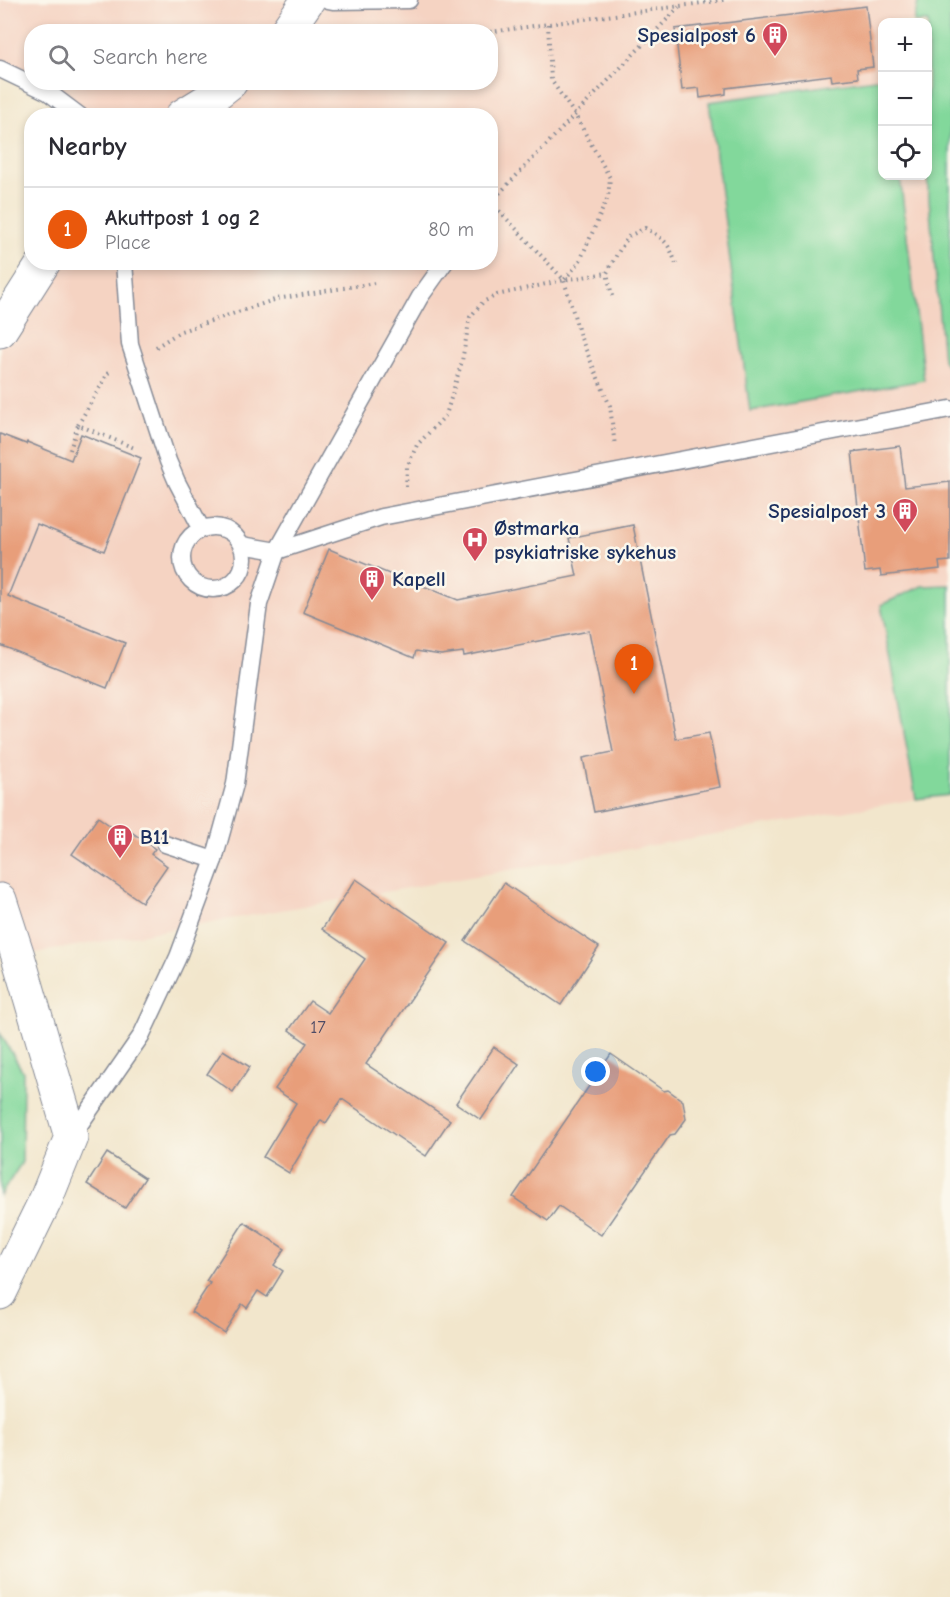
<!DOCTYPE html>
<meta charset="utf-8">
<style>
:root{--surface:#fff;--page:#f2f2f3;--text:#2b2b33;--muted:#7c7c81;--line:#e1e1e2;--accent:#ea580c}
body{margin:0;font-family:"Comic Neue",sans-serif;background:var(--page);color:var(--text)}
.controls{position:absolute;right:18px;top:18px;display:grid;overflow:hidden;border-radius:12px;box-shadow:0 3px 9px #0003}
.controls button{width:54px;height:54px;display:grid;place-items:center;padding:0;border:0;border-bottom:2px solid var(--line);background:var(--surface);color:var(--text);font:30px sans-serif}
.you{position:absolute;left:596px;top:1072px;width:21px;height:21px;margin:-15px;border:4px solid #fff;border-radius:50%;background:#1a73e8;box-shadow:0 0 0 9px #1a73e833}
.badge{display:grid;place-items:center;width:39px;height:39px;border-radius:50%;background:var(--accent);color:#fff;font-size:20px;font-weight:700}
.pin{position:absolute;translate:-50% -50px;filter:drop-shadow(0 2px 3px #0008)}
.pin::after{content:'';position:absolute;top:32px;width:21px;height:18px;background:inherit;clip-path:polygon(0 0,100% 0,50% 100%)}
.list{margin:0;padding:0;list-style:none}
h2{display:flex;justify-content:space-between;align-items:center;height:78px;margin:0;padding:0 24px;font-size:26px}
h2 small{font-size:20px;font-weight:400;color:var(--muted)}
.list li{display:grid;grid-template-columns:39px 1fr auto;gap:18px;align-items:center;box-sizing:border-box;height:84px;padding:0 24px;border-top:2px solid var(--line)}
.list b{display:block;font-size:22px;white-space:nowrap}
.list p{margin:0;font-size:20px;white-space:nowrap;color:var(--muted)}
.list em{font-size:20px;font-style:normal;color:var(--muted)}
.icon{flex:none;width:33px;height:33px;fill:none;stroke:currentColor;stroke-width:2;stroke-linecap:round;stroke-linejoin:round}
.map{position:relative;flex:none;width:950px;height:1597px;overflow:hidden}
.search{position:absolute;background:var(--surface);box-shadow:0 3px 9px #0003;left:24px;top:24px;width:474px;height:66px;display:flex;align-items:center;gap:15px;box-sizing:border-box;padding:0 21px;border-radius:24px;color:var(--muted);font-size:22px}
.panel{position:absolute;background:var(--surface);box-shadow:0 3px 9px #0003;left:24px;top:108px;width:474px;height:162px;border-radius:24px}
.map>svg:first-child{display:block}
.built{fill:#f5d3c2;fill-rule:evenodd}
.green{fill:#82d89b;stroke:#4e847c;stroke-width:1.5}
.building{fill:#e89e7a}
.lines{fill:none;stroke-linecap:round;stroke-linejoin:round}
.service-casing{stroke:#868a95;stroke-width:19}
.tertiary-casing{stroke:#868a95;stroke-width:35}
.path{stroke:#868a95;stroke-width:4;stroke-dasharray:1.5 4.5;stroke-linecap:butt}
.service{stroke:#fff;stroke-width:16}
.tertiary{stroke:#fff;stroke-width:33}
.labels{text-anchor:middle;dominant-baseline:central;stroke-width:5;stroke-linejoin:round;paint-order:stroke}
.number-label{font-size:18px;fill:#4e4b65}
.poi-label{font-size:21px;font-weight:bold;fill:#1b2f5e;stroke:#fbf7ec;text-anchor:start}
</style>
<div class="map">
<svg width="950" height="1597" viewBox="0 0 950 1597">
<rect width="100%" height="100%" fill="#fbf7ec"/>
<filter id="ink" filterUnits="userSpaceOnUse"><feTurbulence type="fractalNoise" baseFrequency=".0167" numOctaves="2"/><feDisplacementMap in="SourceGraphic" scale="12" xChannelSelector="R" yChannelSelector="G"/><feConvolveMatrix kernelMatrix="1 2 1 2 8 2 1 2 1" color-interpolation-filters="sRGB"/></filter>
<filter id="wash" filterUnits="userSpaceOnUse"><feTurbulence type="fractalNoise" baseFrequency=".008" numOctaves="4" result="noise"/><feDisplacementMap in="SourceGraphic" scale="24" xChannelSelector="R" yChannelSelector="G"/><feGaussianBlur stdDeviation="1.35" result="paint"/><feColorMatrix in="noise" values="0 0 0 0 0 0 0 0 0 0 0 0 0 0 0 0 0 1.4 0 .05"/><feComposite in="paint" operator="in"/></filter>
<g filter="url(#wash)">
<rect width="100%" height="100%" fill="#f2e6cc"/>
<path class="built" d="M 0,0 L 950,0 L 950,795 L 916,799 L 18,956 L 0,900 L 0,331 L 44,263 L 490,262 L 490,116 L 76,115 L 0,66 ZM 882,22 L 928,22 L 928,176 L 882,176 ZM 32,32 L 490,32 L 490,82 L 32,82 Z"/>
<g class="green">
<path d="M 920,0 L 950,0 L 950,370 L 943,360 L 927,176 L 928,22 L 914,22 L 918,2 Z"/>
<path d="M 882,78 L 882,176 L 900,176 L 924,380 L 750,411 L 709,102 Z"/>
<path d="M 950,585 L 950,795 L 916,799 L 881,605 L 922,586 Z"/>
<path d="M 0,1033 L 23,1072 L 22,1162 L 0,1196 Z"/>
</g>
<g id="blocks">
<g class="building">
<path d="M 866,6 L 873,67 L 857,69 L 858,78 L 832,81 L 831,75 L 726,88 L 726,94 L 700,98 L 699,88 L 682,90 L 675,29 Z"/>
<path d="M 0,434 L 26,444 L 27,442 L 71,460 L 81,434 L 141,458 L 104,551 L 37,524 L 8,596 L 125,643 L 107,688 L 0,645 Z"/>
<path d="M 900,446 L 905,487 L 950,482 L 950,561 L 939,562 L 940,569 L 881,576 L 880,570 L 865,572 L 852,452 Z"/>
<path d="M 633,525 L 676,739 L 709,733 L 720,787 L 594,812 L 583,758 L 613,752 L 589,631 L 464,656 L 463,652 L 441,655 L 416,651 L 414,658 L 303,612 L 329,549 L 411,583 L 411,581 L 458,600 L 577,576 L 569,538 Z"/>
<path d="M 98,817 L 115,829 L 119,823 L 155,849 L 151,854 L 167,866 L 142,902 L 72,854 Z"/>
<path d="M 356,879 L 449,943 L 366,1064 L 450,1120 L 426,1156 L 342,1099 L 326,1123 L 321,1120 L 289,1173 L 263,1157 L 296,1103 L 275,1089 L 307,1043 L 289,1030 L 310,1001 L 328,1013 L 365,959 L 322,929 Z"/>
<path d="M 504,883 L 599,947 L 561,1005 L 465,941 Z"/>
<path d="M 494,1047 L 519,1064 L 481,1120 L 456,1103 Z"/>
<path d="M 223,1050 L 250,1067 L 233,1092 L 207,1074 Z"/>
<path d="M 611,1054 L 664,1091 L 668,1090 L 683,1101 L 686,1119 L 675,1134 L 670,1135 L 601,1235 L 559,1206 L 548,1221 L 513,1197 Z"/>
<path d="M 107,1153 L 145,1178 L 125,1208 L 87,1184 Z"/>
<path d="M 244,1222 L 285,1249 L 274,1265 L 283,1271 L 267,1297 L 258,1291 L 247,1308 L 242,1304 L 224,1333 L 191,1312 L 210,1283 L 206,1281 Z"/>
</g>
</g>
</g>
<g filter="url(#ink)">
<use href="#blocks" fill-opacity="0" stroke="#868a95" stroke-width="1.5"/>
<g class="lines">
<defs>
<g id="service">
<path d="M 328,0 L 333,1 L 409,0"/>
<path d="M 0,69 L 48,92 L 80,116"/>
<path d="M 124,262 L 130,344 L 168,461 L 177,482 L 201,528"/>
<circle cx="213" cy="558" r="31"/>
<path d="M 242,545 L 277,551 L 381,517 L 950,409"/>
<path d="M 165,844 L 214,860"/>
<path d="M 71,1137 L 141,1036 L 178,957 L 214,860 L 235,784 L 259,604 L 277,551 L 420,297 L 445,262"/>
</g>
<g id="tertiary">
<path d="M 286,32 L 308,0"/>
<path d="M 182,116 L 208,100 L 231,82"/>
<path d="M 0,331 L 44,262"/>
<path d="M 0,900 L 18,956 L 71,1137 L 46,1199 L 0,1293"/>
</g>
</defs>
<use href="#service" class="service-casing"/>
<use href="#tertiary" class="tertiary-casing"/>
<g class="path">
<path d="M 548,24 L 551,80 L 575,115 L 610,178 L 608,197 L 579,263 L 564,280"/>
<path d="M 490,32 L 724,0"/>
<path d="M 491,202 L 564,280 L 580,336 L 610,406 L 615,446"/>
<path d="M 491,202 L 679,7"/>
<path d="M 612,296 L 607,273 L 617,254 L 629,236 L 645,228 C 666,240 669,243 677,267"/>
<path d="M 156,347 L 181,331 L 277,299 L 374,283"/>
<path d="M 78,425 L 108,373 L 112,371"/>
<path d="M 70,450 L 78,425 L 137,449"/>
<path d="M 406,487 L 407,467 L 417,445 L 446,415 L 462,361 L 470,317 L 483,302 L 497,295 L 564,280 L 607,273"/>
</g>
<use href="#service" class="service"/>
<use href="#tertiary" class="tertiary"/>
</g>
</g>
<defs>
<symbol id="building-pin" viewBox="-11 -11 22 30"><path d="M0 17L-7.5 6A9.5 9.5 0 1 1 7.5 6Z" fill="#d1495b" stroke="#fbf7ec"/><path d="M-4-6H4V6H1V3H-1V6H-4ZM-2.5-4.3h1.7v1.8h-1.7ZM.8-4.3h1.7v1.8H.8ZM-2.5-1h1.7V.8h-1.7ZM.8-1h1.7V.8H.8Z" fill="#fff"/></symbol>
<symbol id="hospital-pin" viewBox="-11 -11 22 30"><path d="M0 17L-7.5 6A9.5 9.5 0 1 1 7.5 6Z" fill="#d1495b" stroke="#fbf7ec"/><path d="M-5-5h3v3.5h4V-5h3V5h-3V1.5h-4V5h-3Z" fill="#fff"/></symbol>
</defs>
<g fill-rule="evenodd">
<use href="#building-pin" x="760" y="20" width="30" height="40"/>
<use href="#building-pin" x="890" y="496" width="30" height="40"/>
<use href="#hospital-pin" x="460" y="525" width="30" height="40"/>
<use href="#building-pin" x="357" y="564" width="30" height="40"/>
<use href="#building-pin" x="105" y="822" width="30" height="40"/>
</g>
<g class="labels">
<g class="number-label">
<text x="318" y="1027">17</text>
</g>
<g class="poi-label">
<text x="756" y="35" text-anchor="end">Spesialpost 6</text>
<text x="886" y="511" text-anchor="end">Spesialpost 3</text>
<text x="494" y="528">Østmarka<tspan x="494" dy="24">psykiatriske sykehus</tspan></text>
<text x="392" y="579">Kapell</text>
<text x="140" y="837">B11</text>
</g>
</g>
</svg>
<div class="controls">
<button>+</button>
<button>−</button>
<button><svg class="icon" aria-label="locate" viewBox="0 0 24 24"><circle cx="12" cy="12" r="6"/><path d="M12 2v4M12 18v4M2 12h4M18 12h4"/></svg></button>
</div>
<div class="you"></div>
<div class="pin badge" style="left:634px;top:694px">1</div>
<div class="search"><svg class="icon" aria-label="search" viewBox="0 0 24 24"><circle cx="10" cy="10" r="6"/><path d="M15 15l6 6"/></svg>Search here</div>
<section class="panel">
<h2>Nearby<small></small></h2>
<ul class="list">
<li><span class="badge">1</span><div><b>Akuttpost 1 og 2</b><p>Place</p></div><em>80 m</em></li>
</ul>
</section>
</div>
